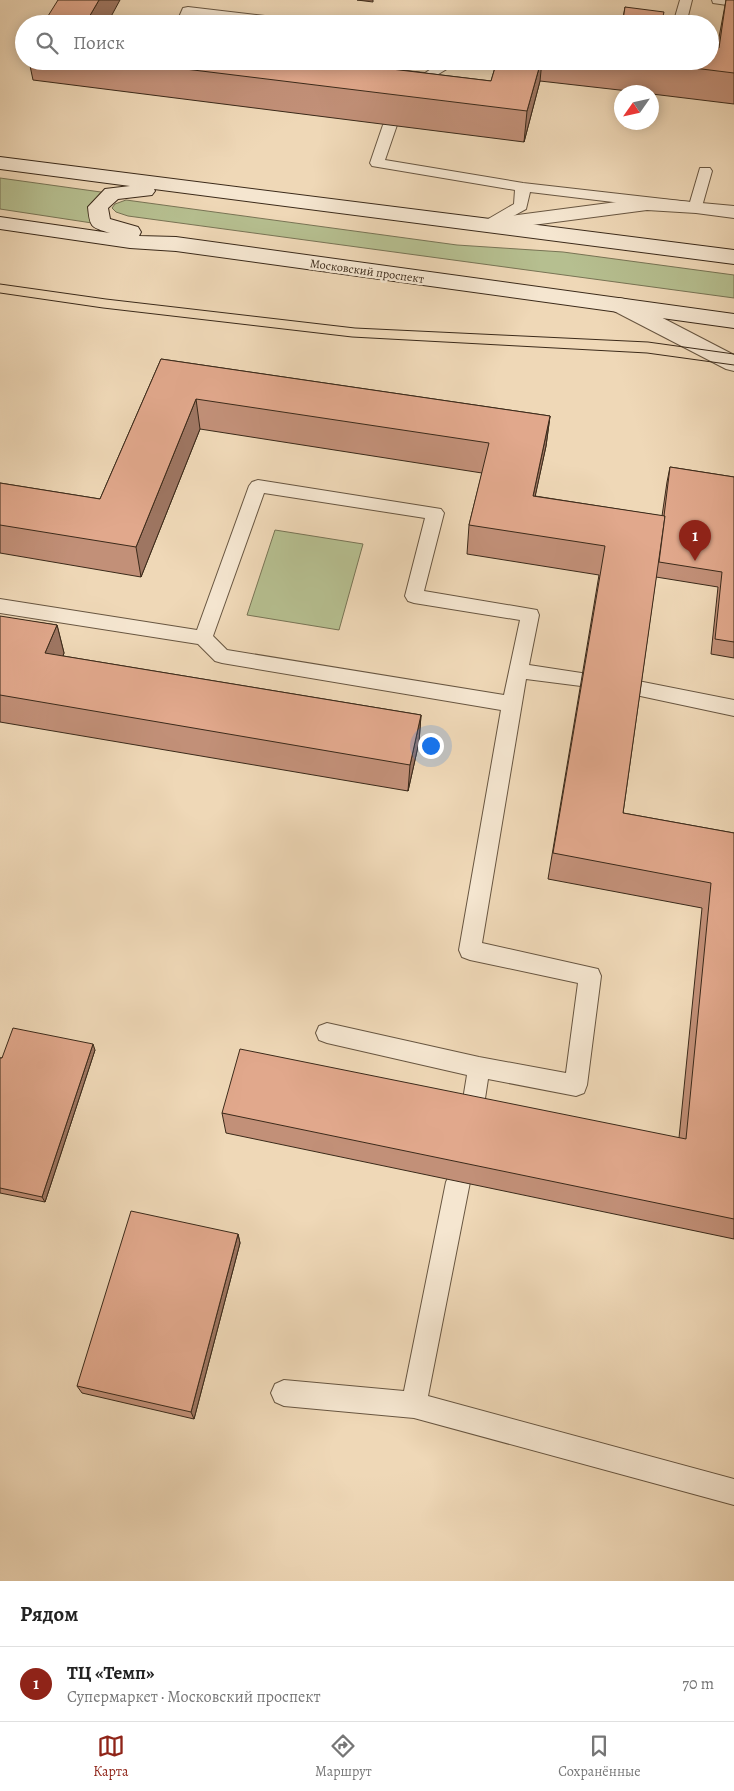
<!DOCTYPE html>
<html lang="ru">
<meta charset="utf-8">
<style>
:root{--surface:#fff;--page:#f6f6f6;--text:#222;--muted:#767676;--line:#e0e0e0;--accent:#8f2418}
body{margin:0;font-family:Alegreya,serif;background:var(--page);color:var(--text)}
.compass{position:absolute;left:614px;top:85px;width:45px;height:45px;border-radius:50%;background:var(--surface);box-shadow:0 2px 12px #0003;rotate:236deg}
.you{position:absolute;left:430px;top:745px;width:18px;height:18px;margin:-12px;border:4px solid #fff;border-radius:50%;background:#1a73e8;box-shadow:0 0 0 8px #1a73e833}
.badge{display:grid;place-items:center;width:32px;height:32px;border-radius:50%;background:var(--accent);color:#fff;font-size:16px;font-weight:700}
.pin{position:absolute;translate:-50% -41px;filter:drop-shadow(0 1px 2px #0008)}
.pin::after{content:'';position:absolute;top:26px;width:18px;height:15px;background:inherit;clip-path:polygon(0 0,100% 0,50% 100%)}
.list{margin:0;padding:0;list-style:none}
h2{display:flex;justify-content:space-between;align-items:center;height:65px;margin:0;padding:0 20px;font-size:21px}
h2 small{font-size:16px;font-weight:400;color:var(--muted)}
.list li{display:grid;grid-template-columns:32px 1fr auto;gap:15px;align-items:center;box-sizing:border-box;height:75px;padding:0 20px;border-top:1px solid var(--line)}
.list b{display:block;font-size:19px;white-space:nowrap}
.list p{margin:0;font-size:16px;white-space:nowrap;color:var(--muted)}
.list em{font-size:16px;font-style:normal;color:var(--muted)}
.icon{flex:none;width:28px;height:28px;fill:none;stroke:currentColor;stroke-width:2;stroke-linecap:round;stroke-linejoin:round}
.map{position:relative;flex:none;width:734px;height:1581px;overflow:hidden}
.search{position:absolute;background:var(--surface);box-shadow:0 2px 12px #0003;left:15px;right:15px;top:15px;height:55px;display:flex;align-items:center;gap:12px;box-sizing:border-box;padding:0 18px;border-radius:28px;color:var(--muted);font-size:19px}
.sheet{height:140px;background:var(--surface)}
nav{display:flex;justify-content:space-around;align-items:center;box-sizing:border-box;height:70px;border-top:1px solid var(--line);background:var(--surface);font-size:14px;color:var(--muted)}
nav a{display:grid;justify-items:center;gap:2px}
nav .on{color:var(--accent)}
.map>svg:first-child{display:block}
.green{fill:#b6bf90;stroke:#787455}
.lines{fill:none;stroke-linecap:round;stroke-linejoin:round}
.lane-casing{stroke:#685641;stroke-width:2}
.street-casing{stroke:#685641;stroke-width:2}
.secondary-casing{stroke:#3b2a1a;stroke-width:2}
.lane{fill:#f5e6d0;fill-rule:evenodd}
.street{fill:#f5e6d0;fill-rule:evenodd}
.secondary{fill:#f5e6d0;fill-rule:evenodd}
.tram{stroke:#3b2a1a;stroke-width:1}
.wall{fill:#c29078;stroke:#3b2a1a}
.shaded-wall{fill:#9e7662;stroke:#3b2a1a}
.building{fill:#e1a88c;stroke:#3b2a1a}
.labels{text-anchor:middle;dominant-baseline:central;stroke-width:5;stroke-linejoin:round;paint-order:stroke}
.far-street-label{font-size:12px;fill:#3b2a1a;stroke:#f5e6d0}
</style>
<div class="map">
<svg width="734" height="1581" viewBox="0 0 734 1581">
<rect width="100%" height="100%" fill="#efd8b7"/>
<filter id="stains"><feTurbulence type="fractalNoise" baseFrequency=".004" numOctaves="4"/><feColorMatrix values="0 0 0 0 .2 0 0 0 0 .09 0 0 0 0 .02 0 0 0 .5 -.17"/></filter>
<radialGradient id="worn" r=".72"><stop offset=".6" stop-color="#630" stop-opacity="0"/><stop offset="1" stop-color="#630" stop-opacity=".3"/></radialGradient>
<g class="green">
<path d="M 0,178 L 108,193 L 92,223 L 0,209 Z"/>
<path d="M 126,200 L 457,245 L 563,252 L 734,275 L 734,298 L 128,216 L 116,212 L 112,208 L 115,204 Z"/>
<path d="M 275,530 L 363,544 L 339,630 L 247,615 Z"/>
</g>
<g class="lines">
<defs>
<g id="lane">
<path d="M 680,0 L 692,0 L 686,24 L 673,24 Z"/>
<path d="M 712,0 L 734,0 L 734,6 L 713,3 Z"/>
<path d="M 188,7 L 300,20 L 306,24 L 264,24 L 192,15 L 189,24 L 176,24 L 183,8 Z"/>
<path d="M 443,61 L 460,61 L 427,81 L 405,79 L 398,75 L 405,71 L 425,73 Z"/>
<path d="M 390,121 L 397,125 L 385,160 L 523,183 L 690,202 L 700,168 L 710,168 L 712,171 L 701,210 L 696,212 L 530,192 L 526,209 L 488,230 L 483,228 L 481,225 L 483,222 L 514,204 L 515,190 L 372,166 L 370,163 L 383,125 Z"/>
<path d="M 258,480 L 441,509 L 444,513 L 424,591 L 537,610 L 539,615 L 529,665 L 588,674 L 591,679 L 588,684 L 581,686 L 526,679 L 482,943 L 598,969 L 601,976 L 587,1085 L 584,1093 L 576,1096 L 488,1079 L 482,1118 L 479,1126 L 471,1129 L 463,1126 L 460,1118 L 467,1075 L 327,1043 L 319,1040 L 316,1033 L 319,1026 L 327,1023 L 479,1057 L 566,1073 L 578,983 L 470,960 L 462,957 L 459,950 L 501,710 L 222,663 L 215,661 L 198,644 L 0,613 L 0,599 L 197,630 L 249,486 L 252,482 ZM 264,493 L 425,518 L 405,596 L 408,601 L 414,603 L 520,620 L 504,695 L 227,650 L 213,636 Z"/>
<path d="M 638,681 L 734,700 L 734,716 L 631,694 L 628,689 L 631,684 Z"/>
<path d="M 458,1171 L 466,1174 L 470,1182 L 428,1396 L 734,1479 L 734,1505 L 414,1418 L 284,1406 L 275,1402 L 271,1393 L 275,1384 L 284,1380 L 404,1391 L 446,1182 L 450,1174 Z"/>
</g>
<g id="street">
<path d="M 647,198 L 734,206 L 734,218 L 696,213 L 647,210 L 488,231 L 481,230 L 478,225 L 481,220 L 488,219 Z"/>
<path d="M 620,298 L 628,300 L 734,355 L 734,371 L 726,369 L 612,310 L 609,305 L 612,300 Z"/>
</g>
<path id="secondary" d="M 0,157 L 734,250 L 734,264 L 154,189 L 155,191 L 152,195 L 118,199 L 108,208 L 110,219 L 138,227 L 141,232 L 139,236 L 176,237 L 734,314 L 734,328 L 176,251 L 130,248 L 0,229 L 0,217 L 110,233 C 91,227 90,228 88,207 L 105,189 L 130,186 L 0,169 Z"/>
</defs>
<use href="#lane" class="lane-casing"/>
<use href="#street" class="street-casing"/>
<use href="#secondary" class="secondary-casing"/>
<use href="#lane" class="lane"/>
<use href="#street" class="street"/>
<use href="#secondary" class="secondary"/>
<g class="tram">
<path d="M 0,284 L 106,299 L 355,328 L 648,342 L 734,354"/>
<path d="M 0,293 L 103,308 L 352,337 L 647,353 L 734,365"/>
</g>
</g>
<g class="wall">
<path d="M 357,0 L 373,0 L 373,2 Z"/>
<path d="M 726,0 L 734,0 L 734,104 L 652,94 L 652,92 L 637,92 L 540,81 L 524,142 L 33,80 L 29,61 L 325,61 L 491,81 L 497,61 L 710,61 L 717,48 Z"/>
<path d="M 625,7 L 662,24 L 622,24 Z"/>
<path d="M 161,359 L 550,416 L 546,446 L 535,496 L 662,516 L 667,482 L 670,467 L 734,477 L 734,658 L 711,654 L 718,587 L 656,577 L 623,813 L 734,833 L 734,1239 L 226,1133 L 222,1113 L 679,1138 L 702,908 L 548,879 L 599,575 L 467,554 L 469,525 L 482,473 L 200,429 L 141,577 L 0,553 L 0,483 L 100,499 Z"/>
<path d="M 0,617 L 57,625 L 64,653 L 63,656 L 421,715 L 419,742 L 408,791 L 0,722 Z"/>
<path d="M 95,1050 L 45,1202 L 0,1193 L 0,1058 Z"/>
<path d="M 238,1234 L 240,1243 L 194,1419 L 82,1393 L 77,1386 Z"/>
</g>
<g class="shaded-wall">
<path d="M 99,0 L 120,0 L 107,24 L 85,24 Z"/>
<path d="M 541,61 L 542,61 L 540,81 L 524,142 L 527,111 Z"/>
<path d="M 196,399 L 200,429 L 141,577 L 136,547 Z"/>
<path d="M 550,416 L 546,446 L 529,525 L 533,496 Z"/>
<path d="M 57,625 L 64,653 L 53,681 L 45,653 Z"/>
<path d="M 421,715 L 419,742 L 408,791 L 410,765 Z"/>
<path d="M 93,1044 L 95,1050 L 45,1202 L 42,1197 Z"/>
<path d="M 238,1234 L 240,1243 L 194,1419 L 191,1412 Z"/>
</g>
<g class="building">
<path d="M 58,0 L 99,0 L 85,24 L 43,24 Z"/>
<path d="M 726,0 L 734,0 L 734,73 L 637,61 L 710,61 L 710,47 L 719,48 Z"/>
<path d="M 625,7 L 664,12 L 661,24 L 651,24 L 623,20 Z"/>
<path d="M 120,61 L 325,61 L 491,81 L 497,61 L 541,61 L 527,111 Z"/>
<path d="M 161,359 L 550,416 L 533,496 L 665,516 L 623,813 L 734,833 L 734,1219 L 222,1113 L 240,1049 L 686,1139 L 711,883 L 553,853 L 605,546 L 469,525 L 489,443 L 196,399 L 136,547 L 0,525 L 0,483 L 100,499 Z"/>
<path d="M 670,467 L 734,477 L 734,642 L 715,639 L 722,572 L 659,562 L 665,516 L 664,516 Z"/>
<path d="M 0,616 L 57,625 L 45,653 L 421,715 L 410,765 L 0,695 Z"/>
<path d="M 13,1028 L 93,1044 L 42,1197 L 0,1188 L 0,1058 L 2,1058 Z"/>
<path d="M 131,1211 L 238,1234 L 191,1412 L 77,1386 Z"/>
</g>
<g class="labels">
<g class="far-street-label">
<text transform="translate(367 271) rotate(8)">Московский проспект</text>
</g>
</g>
<rect width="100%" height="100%" filter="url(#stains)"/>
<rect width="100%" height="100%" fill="url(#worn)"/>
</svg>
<svg class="compass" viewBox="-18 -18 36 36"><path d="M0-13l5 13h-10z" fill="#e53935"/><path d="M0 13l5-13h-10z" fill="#767676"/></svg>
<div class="you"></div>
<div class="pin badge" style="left:695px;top:561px">1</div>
<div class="search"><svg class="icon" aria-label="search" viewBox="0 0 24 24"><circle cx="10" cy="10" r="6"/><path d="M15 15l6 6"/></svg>Поиск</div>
</div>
<section class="sheet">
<h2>Рядом<small></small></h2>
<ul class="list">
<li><span class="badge">1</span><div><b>ТЦ «Темп»</b><p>Супермаркет · Московский проспект</p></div><em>70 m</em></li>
</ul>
</section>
<nav>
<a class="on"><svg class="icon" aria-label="map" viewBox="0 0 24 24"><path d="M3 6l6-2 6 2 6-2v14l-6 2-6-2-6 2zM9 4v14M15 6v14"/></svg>Карта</a>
<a><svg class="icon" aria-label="directions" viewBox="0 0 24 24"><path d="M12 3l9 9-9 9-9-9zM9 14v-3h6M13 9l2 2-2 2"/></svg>Маршрут</a>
<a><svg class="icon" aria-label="saved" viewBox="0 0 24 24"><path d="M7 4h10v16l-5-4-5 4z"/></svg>Сохранённые</a>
</nav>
